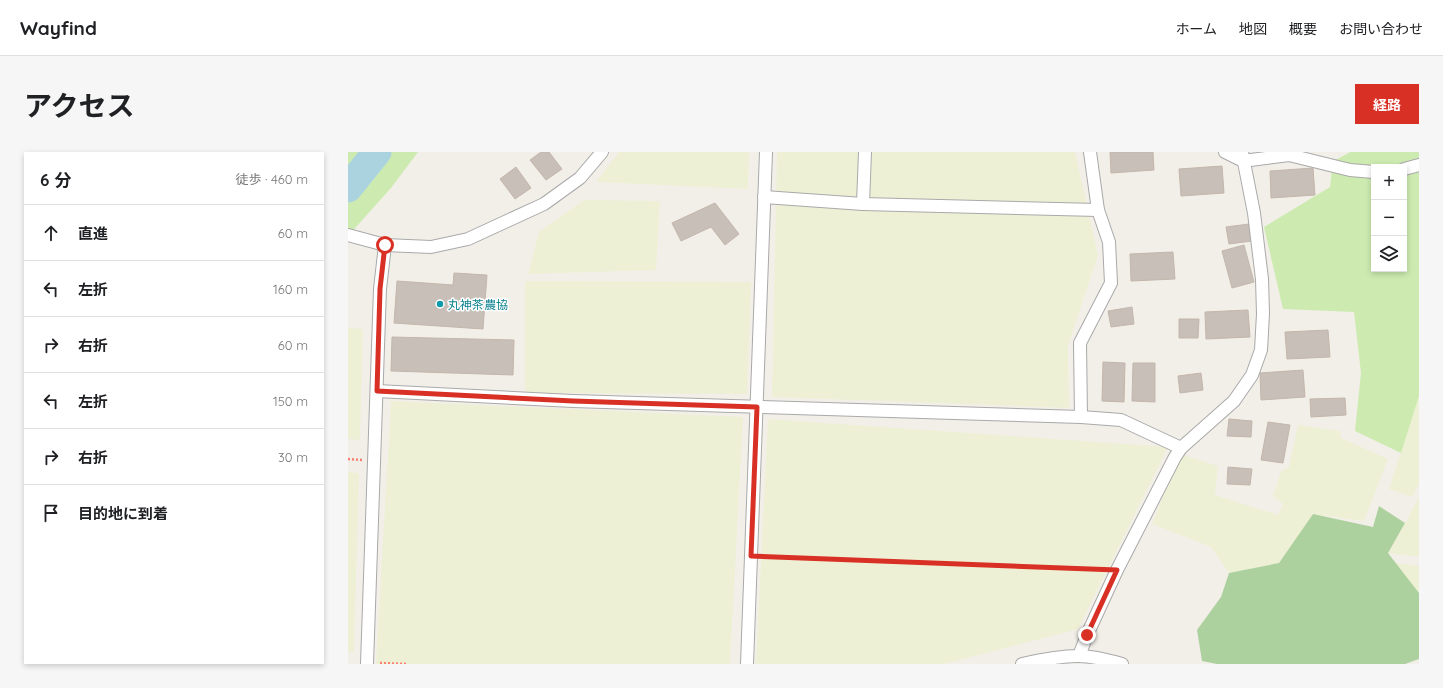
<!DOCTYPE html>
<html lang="ja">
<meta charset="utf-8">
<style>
:root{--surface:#fff;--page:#f6f6f6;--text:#202124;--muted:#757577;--line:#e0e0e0;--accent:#d93025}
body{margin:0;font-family:Quicksand,"Noto Sans JP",sans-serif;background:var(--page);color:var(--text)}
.controls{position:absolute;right:12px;top:12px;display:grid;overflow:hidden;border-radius:0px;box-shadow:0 2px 6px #0003}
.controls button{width:36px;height:36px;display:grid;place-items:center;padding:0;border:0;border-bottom:1px solid var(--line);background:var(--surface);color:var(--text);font:20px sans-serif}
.stop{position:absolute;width:12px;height:12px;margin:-9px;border:3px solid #d93025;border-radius:50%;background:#fff}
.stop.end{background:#d93025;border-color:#fff;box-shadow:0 1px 4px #0008}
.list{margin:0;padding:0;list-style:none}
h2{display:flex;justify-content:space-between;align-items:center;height:52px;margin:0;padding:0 16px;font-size:17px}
h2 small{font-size:13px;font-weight:400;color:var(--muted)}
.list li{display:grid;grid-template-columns:26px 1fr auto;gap:12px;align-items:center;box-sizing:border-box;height:56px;padding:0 16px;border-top:1px solid var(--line)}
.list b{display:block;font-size:15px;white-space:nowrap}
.list em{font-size:13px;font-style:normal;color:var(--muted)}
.icon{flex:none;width:22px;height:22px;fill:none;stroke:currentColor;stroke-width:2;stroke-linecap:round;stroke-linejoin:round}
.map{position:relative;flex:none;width:1071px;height:512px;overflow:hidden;border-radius:0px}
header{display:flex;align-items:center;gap:24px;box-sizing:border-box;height:56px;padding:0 20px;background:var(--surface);border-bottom:1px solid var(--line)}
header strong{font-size:19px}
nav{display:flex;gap:22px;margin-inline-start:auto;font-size:14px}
.intro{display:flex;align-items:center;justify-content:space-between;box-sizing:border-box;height:96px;padding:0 24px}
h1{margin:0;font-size:28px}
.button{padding:10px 18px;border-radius:0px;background:var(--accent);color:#fff;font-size:14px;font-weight:700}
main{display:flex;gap:24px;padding:0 24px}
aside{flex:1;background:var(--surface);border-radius:0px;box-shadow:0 2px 6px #0003}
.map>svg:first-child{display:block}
.farmland{fill:#eef0d5}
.grass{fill:#cdebb0;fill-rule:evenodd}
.forest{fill:#add19e}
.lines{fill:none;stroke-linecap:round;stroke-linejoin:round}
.river{stroke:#aad3df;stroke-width:29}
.building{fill:#c7bfb8;stroke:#c4b6ab}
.street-casing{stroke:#a9a9a9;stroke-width:14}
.path{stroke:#fa8072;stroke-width:2.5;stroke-dasharray:2 2;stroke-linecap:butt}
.street{stroke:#fff;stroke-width:12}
.route{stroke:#d93025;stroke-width:5}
.culture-dot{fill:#0f9aa8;stroke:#fff;stroke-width:1.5}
.labels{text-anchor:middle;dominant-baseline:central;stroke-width:3;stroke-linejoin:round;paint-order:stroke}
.culture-label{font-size:12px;fill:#0d838f;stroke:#fff;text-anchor:start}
</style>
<header>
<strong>Wayfind</strong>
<nav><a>ホーム</a><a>地図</a><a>概要</a><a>お問い合わせ</a></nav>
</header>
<div class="intro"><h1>アクセス</h1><a class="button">経路</a></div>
<main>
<aside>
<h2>6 分<small>徒歩 · 460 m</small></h2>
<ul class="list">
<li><svg class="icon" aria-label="ahead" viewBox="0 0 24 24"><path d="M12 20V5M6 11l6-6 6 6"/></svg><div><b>直進</b></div><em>60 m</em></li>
<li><svg class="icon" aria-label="left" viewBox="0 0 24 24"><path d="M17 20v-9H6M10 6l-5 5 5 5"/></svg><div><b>左折</b></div><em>160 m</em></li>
<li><svg class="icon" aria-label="right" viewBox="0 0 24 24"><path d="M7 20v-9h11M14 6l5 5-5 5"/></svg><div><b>右折</b></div><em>60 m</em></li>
<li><svg class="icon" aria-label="left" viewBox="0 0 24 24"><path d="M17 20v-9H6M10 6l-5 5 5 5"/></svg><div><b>左折</b></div><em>150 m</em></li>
<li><svg class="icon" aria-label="right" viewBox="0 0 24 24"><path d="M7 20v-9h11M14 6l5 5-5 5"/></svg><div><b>右折</b></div><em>30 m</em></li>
<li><svg class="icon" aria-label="arrive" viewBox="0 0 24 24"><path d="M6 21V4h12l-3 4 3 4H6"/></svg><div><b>目的地に到着</b></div></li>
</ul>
</aside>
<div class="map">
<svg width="1071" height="512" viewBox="0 0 1071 512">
<rect width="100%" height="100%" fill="#f2efe9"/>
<g class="farmland">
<path d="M 271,0 L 401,0 L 400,37 L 248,30 Z"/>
<path d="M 429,0 L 727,0 L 750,103 L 720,194 L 721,256 L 424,245 Z"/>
<path d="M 236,48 L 312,49 L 308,118 L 180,122 L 191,80 Z"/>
<path d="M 177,129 L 403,130 L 399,242 L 177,241 Z"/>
<path d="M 0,176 L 15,177 L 12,288 L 0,287 Z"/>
<path d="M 1071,244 L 1071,332 L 1064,345 L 1041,337 Z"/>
<path d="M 43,249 L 395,265 L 382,512 L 28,512 Z"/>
<path d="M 420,267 L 820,295 L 730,477 L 596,512 L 408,512 Z"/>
<path d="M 950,273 L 992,279 L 993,286 L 1040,307 L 1016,369 L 965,362 L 931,411 L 881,421 L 863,395 L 804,372 L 832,302 L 870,314 L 867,343 L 930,363 L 935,352 L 925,344 L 933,319 L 941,315 Z"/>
<path d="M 0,320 L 11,321 L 6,500 L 0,500 Z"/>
<path d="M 1071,345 L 1071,405 L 1040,401 L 1057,371 Z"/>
<path d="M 1041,410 L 1071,414 L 1071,444 Z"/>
</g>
<g class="grass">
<path d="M 0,0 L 70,0 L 43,36 L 0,84 Z"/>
<path d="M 1002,0 L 1071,0 L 1071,244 L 1053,301 L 1007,279 L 1013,221 L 1006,160 L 935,157 L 916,75 L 982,35 L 985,9 L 999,2 ZM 1026,15 L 1056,15 L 1056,117 L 1026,117 Z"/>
</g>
<path class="forest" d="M 1031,354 L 1057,371 L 1040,401 L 1071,441 L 1071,507 L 1057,512 L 869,512 L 854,509 L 849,478 L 873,445 L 881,421 L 931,411 L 965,362 L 1025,375 Z"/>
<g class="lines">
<path class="river" d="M 0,36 L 29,0"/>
</g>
<g class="building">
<path d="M 193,0 L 201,0 L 214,17 L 198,28 L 182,8 Z"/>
<path d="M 762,0 L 805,0 L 806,18 L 763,21 Z"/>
<path d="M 874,14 L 876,41 L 833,44 L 831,17 Z"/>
<path d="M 168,15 L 183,36 L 167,47 L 152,27 Z"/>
<path d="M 965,16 L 967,43 L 923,46 L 922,19 Z"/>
<path d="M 367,51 L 391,82 L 377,93 L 363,75 L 333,89 L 324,71 Z"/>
<path d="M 901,72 L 904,89 L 881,92 L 878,75 Z"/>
<path d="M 896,93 L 906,130 L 884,136 L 874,99 Z"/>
<path d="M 825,100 L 827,127 L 783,129 L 782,102 Z"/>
<path d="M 106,121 L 139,123 L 135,177 L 46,171 L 49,129 L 105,133 Z"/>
<path d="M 784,155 L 786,172 L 763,175 L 760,159 Z"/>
<path d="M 900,158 L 902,185 L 858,187 L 857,160 Z"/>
<path d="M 831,167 L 851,167 L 850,186 L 831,186 Z"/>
<path d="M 980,178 L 982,205 L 939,207 L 937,180 Z"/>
<path d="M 44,185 L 166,188 L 165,223 L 43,219 Z"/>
<path d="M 755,210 L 777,211 L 776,250 L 754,249 Z"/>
<path d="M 785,211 L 807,211 L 807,250 L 784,249 Z"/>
<path d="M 955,218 L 957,245 L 913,248 L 912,221 Z"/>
<path d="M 853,221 L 855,238 L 832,241 L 830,224 Z"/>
<path d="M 997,246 L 998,263 L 963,265 L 962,247 Z"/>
<path d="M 881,267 L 904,269 L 903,285 L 879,284 Z"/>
<path d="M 920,270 L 942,273 L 935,311 L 913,308 Z"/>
<path d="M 880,315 L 904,317 L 902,333 L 879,332 Z"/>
</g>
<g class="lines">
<defs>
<g id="street">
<path d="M 877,0 L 895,9 L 941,3 L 1002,18 L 1026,20"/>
<path d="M 1056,17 L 1071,13"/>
<path d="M 416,45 L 515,52 L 750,58"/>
<path d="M 515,52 L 517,0"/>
<path d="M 0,83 L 37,93 L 83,95 L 120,87 L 196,52 L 232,26 L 254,0"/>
<path d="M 29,239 L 225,249 L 733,265 L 773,268 L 833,296"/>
<path d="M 733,265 L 732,191 L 763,131 L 761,90 L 750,58 L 742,0"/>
<path d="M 731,504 L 739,483 L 769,418 L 827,305 L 833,296 L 886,249 L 904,223 L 913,198 L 915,162 L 914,127 L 906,61 L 894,0"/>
<path d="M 19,512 L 32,137 L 37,93"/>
<path d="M 399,512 L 418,0"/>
<path d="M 674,512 C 692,508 711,504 730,504 C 744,504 760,508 774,512"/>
</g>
</defs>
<use href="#street" class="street-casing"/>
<g class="path">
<path d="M 0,307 L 14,308"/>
<path d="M 416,404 L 755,418"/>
<path d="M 32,511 L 60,512"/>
</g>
<use href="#street" class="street"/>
</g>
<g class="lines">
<path class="route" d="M 37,93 L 32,137 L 29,239 L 225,249 L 409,255 L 403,404 L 769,418 L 739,483"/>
</g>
<circle class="culture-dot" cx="92" cy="152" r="4"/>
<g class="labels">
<g class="culture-label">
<text x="100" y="152">丸神茶農協</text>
</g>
</g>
</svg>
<div class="controls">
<button>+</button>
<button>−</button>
<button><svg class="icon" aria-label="layers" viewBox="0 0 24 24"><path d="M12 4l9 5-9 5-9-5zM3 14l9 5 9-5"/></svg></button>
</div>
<div class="stop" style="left:37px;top:93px"></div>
<div class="stop end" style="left:739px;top:483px"></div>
</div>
</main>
